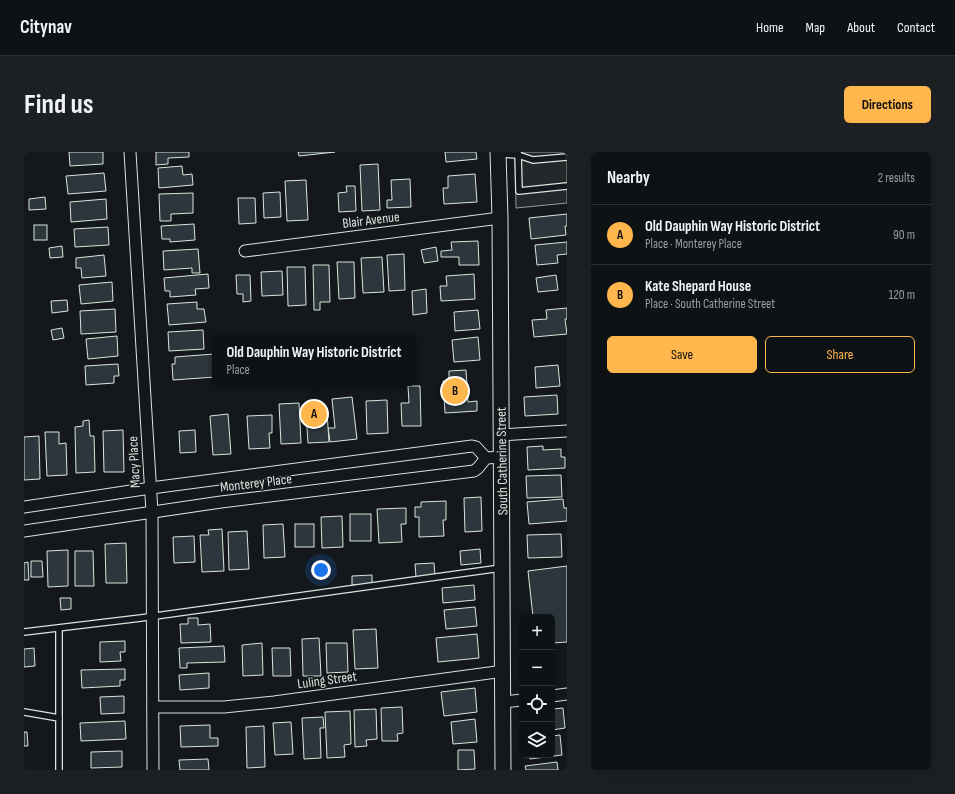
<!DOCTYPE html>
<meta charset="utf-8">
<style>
:root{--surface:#0f1215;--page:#1d2022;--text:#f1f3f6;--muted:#9b9ea0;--line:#2f3234;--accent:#ffb74d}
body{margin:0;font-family:"Sofia Sans Condensed",sans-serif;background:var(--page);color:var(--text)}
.controls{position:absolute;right:12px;bottom:12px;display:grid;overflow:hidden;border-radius:6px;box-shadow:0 4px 16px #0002}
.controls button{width:36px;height:36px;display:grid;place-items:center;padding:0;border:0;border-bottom:1px solid var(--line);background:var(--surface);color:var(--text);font:20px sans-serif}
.you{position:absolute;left:297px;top:418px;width:14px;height:14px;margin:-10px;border:3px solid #fff;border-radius:50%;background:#1a73e8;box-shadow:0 0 0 6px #1a73e833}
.badge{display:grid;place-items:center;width:26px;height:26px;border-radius:50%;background:var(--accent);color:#111;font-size:13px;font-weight:700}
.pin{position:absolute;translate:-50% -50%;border:2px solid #fff;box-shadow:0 1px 4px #0006}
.popup{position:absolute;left:188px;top:182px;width:204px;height:52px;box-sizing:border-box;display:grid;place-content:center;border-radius:6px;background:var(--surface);filter:drop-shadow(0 1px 3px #0005);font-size:13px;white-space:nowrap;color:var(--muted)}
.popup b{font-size:15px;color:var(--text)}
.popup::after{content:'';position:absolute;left:50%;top:100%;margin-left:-8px;border:8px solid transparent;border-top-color:var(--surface)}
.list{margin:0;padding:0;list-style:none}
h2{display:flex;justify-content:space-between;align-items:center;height:52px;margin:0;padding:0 16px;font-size:17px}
h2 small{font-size:13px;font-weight:400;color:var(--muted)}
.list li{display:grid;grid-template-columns:26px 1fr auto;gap:12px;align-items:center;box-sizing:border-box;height:60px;padding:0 16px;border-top:1px solid var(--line)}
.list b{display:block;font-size:15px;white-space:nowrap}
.list p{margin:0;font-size:13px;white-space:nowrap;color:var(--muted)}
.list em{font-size:13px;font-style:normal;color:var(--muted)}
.actions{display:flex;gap:8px;padding:12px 16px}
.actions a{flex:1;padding:9px 0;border:1px solid var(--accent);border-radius:6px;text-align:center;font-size:14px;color:var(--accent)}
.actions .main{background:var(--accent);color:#111}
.icon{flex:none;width:22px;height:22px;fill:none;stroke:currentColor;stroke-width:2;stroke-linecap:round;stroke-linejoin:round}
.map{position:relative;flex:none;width:543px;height:618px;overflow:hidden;border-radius:6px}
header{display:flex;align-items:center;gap:24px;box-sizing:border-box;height:56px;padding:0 20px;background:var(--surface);border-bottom:1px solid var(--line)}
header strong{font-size:19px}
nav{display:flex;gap:22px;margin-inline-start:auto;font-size:14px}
.intro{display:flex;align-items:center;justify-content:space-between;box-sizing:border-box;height:96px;padding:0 24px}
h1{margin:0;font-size:28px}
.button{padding:10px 18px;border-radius:6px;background:var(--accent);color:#111;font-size:14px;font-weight:700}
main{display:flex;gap:24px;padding:0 24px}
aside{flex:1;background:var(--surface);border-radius:6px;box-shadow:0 4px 16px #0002}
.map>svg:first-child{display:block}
.parking{fill:#24282b;stroke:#939e99}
.building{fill:#2c363c;stroke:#d8e6dc}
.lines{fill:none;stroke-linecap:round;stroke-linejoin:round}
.lane-casing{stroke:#d8e6dc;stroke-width:8}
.street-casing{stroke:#d8e6dc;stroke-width:13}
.secondary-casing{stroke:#d8e6dc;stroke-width:17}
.lane{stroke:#14181c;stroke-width:5.5}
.street{stroke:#14181c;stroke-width:11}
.secondary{stroke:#14181c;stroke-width:15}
.labels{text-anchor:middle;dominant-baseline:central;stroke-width:3;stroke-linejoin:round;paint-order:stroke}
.street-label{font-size:14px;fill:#d8e6dc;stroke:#14181c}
</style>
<header>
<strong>Citynav</strong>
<nav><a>Home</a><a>Map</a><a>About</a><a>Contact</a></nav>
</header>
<div class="intro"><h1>Find us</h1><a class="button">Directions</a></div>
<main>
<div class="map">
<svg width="543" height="618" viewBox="0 0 543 618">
<rect width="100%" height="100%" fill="#14181c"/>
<path class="parking" d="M 491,0 L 543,0 L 543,51 L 492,56 Z"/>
<g class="building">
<path d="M 45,0 L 79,0 L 79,12 L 46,14 Z"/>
<path d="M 132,0 L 165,0 L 165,5 L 144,6 L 144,12 L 132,13 Z"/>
<path d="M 274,0 L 311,0 L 275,4 Z"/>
<path d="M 421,0 L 452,0 L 453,7 L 422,10 Z"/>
<path d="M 354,12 L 356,58 L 338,59 L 336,13 Z"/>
<path d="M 158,14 L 159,23 L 168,22 L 169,33 L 135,36 L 134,16 Z"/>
<path d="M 80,21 L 82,39 L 44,42 L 42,24 Z"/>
<path d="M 451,22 L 453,50 L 420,52 L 419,36 L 424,36 L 424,24 Z"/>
<path d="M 386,27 L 387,55 L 363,56 L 363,48 L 368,48 L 367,28 Z"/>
<path d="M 282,28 L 284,68 L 263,69 L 261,29 Z"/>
<path d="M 322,34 L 331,34 L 332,59 L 315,60 L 314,41 L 323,40 Z"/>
<path d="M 256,40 L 257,65 L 240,66 L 239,41 Z"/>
<path d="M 169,41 L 169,61 L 147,62 L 147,69 L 136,69 L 135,42 Z"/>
<path d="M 21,45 L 22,57 L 5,58 L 5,47 Z"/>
<path d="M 214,46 L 231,46 L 232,71 L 215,72 Z"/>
<path d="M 82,47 L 83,67 L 47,70 L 46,50 Z"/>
<path d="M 543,62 L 543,74 L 541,74 L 542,83 L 507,87 L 505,66 Z"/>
<path d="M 170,72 L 171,88 L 146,90 L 146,87 L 138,87 L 137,74 Z"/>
<rect x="10" y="73" width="13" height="15"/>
<path d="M 84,75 L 85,93 L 51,95 L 50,77 Z"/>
<path d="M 454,89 L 455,113 L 435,113 L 435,105 L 417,105 L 417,99 L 428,98 L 427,90 Z"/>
<path d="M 543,90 L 543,102 L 533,103 L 534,111 L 513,113 L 511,93 Z"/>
<path d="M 38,94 L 39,105 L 26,106 L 25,96 Z"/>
<path d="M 412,95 L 414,109 L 400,111 L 397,98 Z"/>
<path d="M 174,97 L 176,121 L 168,121 L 168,116 L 140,118 L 139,99 Z"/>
<path d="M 380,102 L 381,138 L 365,139 L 363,103 Z"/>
<path d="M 80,103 L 82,124 L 58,126 L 57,116 L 52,116 L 52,106 Z"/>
<path d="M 358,105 L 360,140 L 339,141 L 337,106 Z"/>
<path d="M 313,110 L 330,110 L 331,146 L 315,147 Z"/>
<path d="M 289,113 L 305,113 L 306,150 L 296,150 L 296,158 L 290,158 Z"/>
<path d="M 263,115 L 281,115 L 282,153 L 264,154 Z"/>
<path d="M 258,119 L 259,143 L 238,144 L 237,120 Z"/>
<path d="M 184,122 L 185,136 L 171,137 L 172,143 L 146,145 L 146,139 L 141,139 L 140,126 Z"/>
<path d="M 450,122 L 451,147 L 417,149 L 416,134 L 423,134 L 422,124 Z"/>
<path d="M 212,123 L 226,123 L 227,149 L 219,150 L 219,142 L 213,142 Z"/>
<path d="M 532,123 L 534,138 L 514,140 L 512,126 Z"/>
<path d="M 88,130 L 89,149 L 57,152 L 55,133 Z"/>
<path d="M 402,137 L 403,161 L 389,163 L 388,139 Z"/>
<path d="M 43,148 L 44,159 L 28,161 L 27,149 Z"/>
<path d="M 173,150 L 173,157 L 180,157 L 182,170 L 145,173 L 143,152 Z"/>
<path d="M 543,156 L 543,167 L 541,167 L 543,182 L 510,185 L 508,168 L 523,167 L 522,158 Z"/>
<path d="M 91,157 L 92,180 L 57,182 L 56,159 Z"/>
<path d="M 454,158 L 456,177 L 431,179 L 430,160 Z"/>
<path d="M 38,176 L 40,186 L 29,188 L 27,178 Z"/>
<path d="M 179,178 L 180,197 L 145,199 L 144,180 Z"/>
<path d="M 93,184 L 94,204 L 64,207 L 62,187 Z"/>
<path d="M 454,185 L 456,208 L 430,210 L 428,188 Z"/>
<path d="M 190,202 L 191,225 L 149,228 L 148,212 L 151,212 L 151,205 Z"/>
<path d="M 94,212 L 95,224 L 90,224 L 90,231 L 62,233 L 61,214 Z"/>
<path d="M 534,213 L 536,234 L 512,236 L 511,215 Z"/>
<path d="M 442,218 L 444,250 L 453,249 L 453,259 L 421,261 L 419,229 L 425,229 L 425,219 Z"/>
<path d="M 384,234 L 396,234 L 397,274 L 378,274 L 377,251 L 385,251 Z"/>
<path d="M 533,243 L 534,262 L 501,264 L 500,245 Z"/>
<path d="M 328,245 L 333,287 L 306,290 L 304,276 L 311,276 L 308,247 Z"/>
<path d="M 363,248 L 364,281 L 343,282 L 342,249 Z"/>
<path d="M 275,251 L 277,291 L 257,292 L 255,252 Z"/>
<path d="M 303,260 L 305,290 L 284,291 L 282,261 Z"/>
<path d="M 204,262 L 207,302 L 189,303 L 186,264 Z"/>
<path d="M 248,263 L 248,281 L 245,281 L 246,296 L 225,297 L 223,264 Z"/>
<path d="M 65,268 L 66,284 L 70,284 L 71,320 L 52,321 L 51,275 L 59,274 L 59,269 Z"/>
<path d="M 99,278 L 100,320 L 80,320 L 79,279 Z"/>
<path d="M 171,278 L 172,300 L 156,301 L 155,279 Z"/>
<path d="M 21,280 L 35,280 L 35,292 L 42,291 L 43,323 L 23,324 Z"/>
<path d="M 15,284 L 16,327 L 0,328 L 0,285 Z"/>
<path d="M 519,294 L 519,298 L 537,297 L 537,305 L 541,305 L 541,316 L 504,318 L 503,295 Z"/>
<path d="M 537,323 L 538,345 L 503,346 L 502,324 Z"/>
<path d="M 457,345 L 458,379 L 441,380 L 440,346 Z"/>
<path d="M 539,347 L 540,356 L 543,356 L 543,369 L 505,372 L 503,350 Z"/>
<path d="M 422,349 L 422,368 L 419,368 L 420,384 L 395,385 L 395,365 L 391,365 L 391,355 L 397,355 L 397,350 Z"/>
<path d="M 382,356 L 382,372 L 377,372 L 378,390 L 355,391 L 353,357 Z"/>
<rect x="326" y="362" width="21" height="27"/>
<path d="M 318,364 L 319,395 L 298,396 L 297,365 Z"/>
<path d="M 259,372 L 261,405 L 240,406 L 239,373 Z"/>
<rect x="271" y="372" width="19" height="23"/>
<path d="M 198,377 L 200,419 L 178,420 L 176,383 L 185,383 L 184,378 Z"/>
<path d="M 223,379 L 225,417 L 205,418 L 204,380 Z"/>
<path d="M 537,382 L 538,405 L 504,406 L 503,383 Z"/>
<path d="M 170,384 L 171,410 L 150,411 L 149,385 Z"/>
<path d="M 102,391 L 103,431 L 82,431 L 81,392 Z"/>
<path d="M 456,397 L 457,411 L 437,413 L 436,399 Z"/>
<path d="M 44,398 L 44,434 L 24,435 L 23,399 Z"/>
<path d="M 51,399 L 69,399 L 70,434 L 51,434 Z"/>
<path d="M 7,409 L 18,409 L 19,425 L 7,425 Z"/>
<path d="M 4,410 L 5,428 L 0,428 L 0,411 Z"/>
<path d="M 410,411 L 411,424 L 392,425 L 391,412 Z"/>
<path d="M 543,414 L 543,490 L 528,491 L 528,465 L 509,465 L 504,419 Z"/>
<path d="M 348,423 L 348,432 L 328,433 L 328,424 Z"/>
<path d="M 450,433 L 451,448 L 419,451 L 418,436 Z"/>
<path d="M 36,446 L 47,446 L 47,457 L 37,458 Z"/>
<path d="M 451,455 L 453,474 L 422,477 L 420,458 Z"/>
<path d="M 164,466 L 174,466 L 174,473 L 186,472 L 187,490 L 157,491 L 156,472 L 164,472 Z"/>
<path d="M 352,477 L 354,516 L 331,517 L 329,478 Z"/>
<path d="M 453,482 L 455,506 L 414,510 L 412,486 Z"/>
<path d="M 295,486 L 297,524 L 279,524 L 278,487 Z"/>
<path d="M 101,489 L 101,500 L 96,500 L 97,509 L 76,510 L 76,490 Z"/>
<path d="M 238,491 L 239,523 L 219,524 L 218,493 Z"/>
<path d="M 302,491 L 323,491 L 324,520 L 303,521 Z"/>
<path d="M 200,494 L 201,510 L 163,511 L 163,516 L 156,516 L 155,496 Z"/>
<path d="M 10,496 L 11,514 L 0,515 L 0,497 Z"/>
<path d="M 248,496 L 266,496 L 267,524 L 249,524 Z"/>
<path d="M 101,517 L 101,528 L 96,528 L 96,534 L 58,536 L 57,518 Z"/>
<path d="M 185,521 L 185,536 L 156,538 L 155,523 Z"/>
<path d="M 451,536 L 453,560 L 420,564 L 417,540 Z"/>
<path d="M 100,544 L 100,561 L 77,562 L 76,545 Z"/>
<path d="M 378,555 L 379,581 L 373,582 L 374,589 L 358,589 L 357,556 Z"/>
<path d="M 539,556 L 541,576 L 528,578 L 528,557 Z"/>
<path d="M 352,557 L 353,587 L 342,588 L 343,594 L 331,595 L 330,558 Z"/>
<path d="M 326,559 L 327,592 L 320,593 L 321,605 L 303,606 L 301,560 Z"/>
<path d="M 299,565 L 300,576 L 296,576 L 297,606 L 280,607 L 278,566 Z"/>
<path d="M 451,567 L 453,590 L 429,592 L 427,570 Z"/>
<path d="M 101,569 L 102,587 L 57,589 L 56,571 Z"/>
<path d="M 267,570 L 269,602 L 251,603 L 249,571 Z"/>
<path d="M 186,573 L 186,586 L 194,586 L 194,594 L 157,595 L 156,574 Z"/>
<path d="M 240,574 L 241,615 L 223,616 L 222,575 Z"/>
<path d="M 0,580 L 3,580 L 4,594 L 0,594 Z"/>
<path d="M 536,583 L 538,603 L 506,607 L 505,603 L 528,603 L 528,584 Z"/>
<path d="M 434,598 L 450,598 L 451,617 L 434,618 Z"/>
<path d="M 98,599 L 98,615 L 67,616 L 67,600 Z"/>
<path d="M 184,607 L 185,618 L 156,618 L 155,608 Z"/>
<path d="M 533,610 L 534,618 L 502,618 L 501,614 Z"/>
</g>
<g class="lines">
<defs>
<g id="lane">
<path d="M 494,0 L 495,39 L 543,34"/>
<path d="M 474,2 L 494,3 L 509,8 L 543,5"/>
<path d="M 0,480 L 117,466 L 477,416"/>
<path d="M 0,560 L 35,566"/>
<path d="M 35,618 L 35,477"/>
</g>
<g id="street">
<path d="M 106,0 L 128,360 L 129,618"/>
<path d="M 221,99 L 476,66"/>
<path d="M 477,283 L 543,279"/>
<path d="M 0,355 L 127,336 L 448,294 L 452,295 L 462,306 L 478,305"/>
<path d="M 0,379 L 197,350 L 450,319 L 454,316 L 462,306"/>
<path d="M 528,544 L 543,542"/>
<path d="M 479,550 L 498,548"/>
<path d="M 129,555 L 200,555 L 250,550 L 480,519"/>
</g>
<path id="secondary" d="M 474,0 L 476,66 L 479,618"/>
</defs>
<use href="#lane" class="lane-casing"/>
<use href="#street" class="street-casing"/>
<use href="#secondary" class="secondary-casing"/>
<use href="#lane" class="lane"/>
<use href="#street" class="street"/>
<use href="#secondary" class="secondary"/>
</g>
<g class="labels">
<g class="street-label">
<text transform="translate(347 68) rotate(-7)">Blair Avenue</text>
<text transform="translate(478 309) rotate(-91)">South Catherine Street</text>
<text transform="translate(110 310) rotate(-93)">Macy Place</text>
<text transform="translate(232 331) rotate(-7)">Monterey Place</text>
<text transform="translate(303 528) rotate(-8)">Luling Street</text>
</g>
</g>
</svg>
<div class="controls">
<button>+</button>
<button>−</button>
<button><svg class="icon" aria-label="locate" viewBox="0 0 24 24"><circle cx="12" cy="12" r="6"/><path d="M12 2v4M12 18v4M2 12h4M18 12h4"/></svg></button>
<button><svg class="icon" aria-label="layers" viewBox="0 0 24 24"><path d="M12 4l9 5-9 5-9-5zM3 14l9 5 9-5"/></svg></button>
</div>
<div class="you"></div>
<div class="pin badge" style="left:290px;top:262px">A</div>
<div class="popup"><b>Old Dauphin Way Historic District</b>Place</div>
<div class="pin badge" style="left:431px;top:239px">B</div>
</div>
<aside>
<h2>Nearby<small>2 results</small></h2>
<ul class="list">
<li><span class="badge">A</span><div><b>Old Dauphin Way Historic District</b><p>Place · Monterey Place</p></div><em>90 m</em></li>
<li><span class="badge">B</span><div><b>Kate Shepard House</b><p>Place · South Catherine Street</p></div><em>120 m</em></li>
</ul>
<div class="actions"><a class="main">Save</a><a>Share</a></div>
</aside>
</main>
